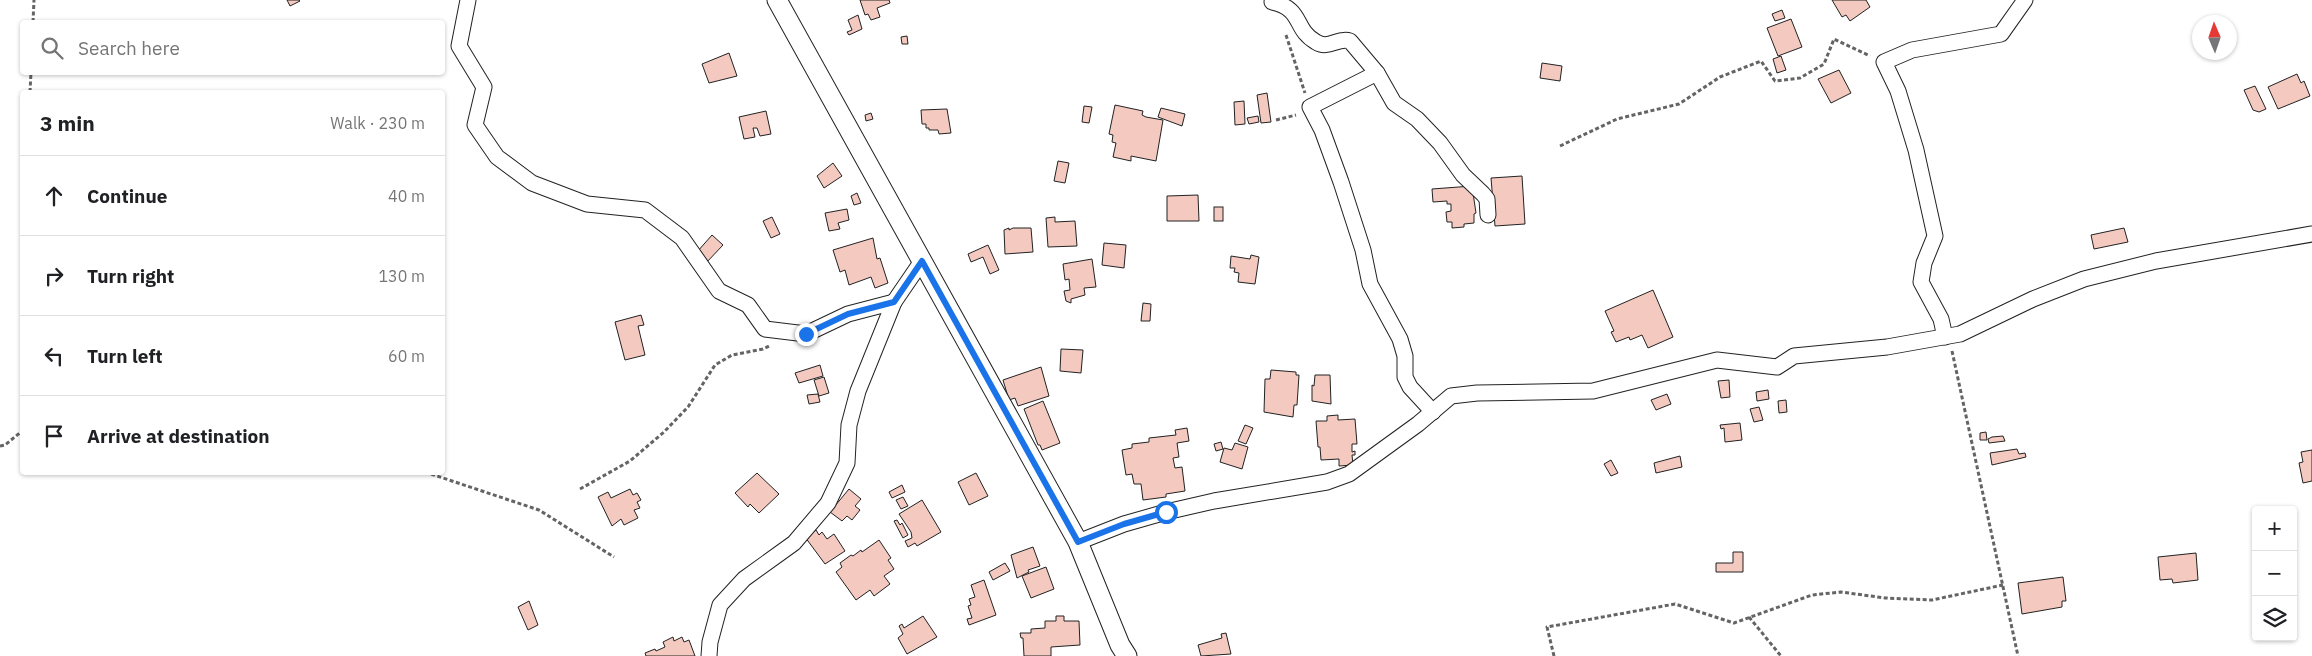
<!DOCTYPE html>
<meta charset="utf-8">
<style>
:root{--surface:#fff;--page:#f2f2f2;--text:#202124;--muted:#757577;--line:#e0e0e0}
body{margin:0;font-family:"IBM Plex Sans",sans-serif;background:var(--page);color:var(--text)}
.controls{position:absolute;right:15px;bottom:15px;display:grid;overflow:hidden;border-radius:5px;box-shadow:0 1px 4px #0004}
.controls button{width:45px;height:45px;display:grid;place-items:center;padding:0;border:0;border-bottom:1px solid var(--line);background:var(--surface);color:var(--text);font:25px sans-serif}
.compass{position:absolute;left:2192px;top:15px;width:45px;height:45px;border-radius:50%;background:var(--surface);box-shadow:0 1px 4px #0004;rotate:358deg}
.stop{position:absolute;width:15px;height:15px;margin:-11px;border:4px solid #1a73e8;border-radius:50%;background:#fff}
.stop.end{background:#1a73e8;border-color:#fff;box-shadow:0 1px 5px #0008}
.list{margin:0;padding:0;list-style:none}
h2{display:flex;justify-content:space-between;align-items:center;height:65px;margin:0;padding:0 20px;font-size:21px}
h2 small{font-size:16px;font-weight:400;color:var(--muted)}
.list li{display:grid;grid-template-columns:32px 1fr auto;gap:15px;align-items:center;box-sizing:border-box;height:80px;padding:0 20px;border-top:1px solid var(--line)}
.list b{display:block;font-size:19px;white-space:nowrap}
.list em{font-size:16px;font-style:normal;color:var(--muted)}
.icon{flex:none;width:28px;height:28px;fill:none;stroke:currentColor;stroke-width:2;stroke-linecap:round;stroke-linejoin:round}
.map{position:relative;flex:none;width:2312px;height:656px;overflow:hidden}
.search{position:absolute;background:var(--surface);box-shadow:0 1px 4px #0004;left:20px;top:20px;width:425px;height:55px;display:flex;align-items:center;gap:12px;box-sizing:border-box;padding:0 18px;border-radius:5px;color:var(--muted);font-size:19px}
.panel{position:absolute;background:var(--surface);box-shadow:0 1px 4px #0004;left:20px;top:90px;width:425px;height:385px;border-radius:5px}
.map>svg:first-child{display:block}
.building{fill:#f3c9c0;stroke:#222}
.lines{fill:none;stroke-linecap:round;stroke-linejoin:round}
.minor-casing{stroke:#222;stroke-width:17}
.tertiary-casing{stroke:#222;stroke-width:21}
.path{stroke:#646464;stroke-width:3;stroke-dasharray:4 2.5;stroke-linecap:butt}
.minor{stroke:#fff;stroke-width:15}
.tertiary{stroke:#fff;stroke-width:19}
.route{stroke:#1a73e8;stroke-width:6}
</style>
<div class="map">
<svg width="2312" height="656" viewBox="0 0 2312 656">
<rect width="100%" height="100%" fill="#fff"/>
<g class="building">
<path d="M 287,0 L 299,0 L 300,1 L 290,6 Z"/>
<path d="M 860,0 L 889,0 L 890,3 L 877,8 L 880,17 L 871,20 L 868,14 L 865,15 Z"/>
<path d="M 1832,0 L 1866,0 L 1870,7 L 1850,21 L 1846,15 L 1842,17 Z"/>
<path d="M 1782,10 L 1785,18 L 1775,21 L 1772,14 Z"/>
<path d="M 858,15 L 862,29 L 849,35 L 847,32 L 852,30 L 848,20 Z"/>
<path d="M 1791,19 L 1802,47 L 1778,56 L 1767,28 Z"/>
<path d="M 907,36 L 908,44 L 902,44 L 901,37 Z"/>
<path d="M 729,53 L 737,76 L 709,83 L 702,64 Z"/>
<path d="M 1781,56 L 1786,70 L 1777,73 L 1773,59 Z"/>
<path d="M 1542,63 L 1562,66 L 1560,81 L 1540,78 Z"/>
<path d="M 1839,70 L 1851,93 L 1831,103 L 1818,79 Z"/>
<path d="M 2297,74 L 2301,83 L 2304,81 L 2310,96 L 2278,109 L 2268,87 Z"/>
<path d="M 2255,86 L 2266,109 L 2259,112 L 2253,110 L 2244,90 Z"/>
<path d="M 1267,93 L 1271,122 L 1261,123 L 1257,95 Z"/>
<path d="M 1244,101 L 1245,124 L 1235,125 L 1234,102 Z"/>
<path d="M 1115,105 L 1143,111 L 1142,115 L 1146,117 L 1163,120 L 1156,161 L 1131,156 L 1131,161 L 1113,157 L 1116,143 L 1112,142 L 1113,135 L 1109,134 Z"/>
<path d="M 1084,106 L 1092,107 L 1089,123 L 1082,122 Z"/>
<path d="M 1161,108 L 1185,114 L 1182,126 L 1158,117 Z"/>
<path d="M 947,109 L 951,133 L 939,134 L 938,130 L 929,130 L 929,128 L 926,128 L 926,124 L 922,124 L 921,110 Z"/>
<path d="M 766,111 L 771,134 L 760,136 L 757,128 L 753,128 L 755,137 L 744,139 L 739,117 Z"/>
<path d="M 871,113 L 873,119 L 866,121 L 865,115 Z"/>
<path d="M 1258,116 L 1259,122 L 1249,124 L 1247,118 Z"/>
<path d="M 1058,161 L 1069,163 L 1065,183 L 1054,181 Z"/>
<path d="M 833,163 L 842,176 L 824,188 L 817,176 Z"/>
<path d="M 1522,176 L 1525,224 L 1495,226 L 1491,178 Z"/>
<path d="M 1472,186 L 1476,213 L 1474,214 L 1474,223 L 1464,224 L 1464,227 L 1452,228 L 1452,222 L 1447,222 L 1446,212 L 1451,211 L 1451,204 L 1447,204 L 1447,201 L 1433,202 L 1432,189 Z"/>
<path d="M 857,193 L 861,203 L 854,205 L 851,196 Z"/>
<path d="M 1198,195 L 1199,221 L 1167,221 L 1167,196 Z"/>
<rect x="1214" y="207" width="9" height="14"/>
<path d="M 847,209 L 849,220 L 838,223 L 840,229 L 829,231 L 825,213 Z"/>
<path d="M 772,217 L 780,234 L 771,238 L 763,221 Z"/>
<path d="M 1055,217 L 1055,222 L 1075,221 L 1077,246 L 1048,247 L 1046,218 Z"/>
<path d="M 1009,228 L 1009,230 L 1013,228 L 1031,228 L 1033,252 L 1005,254 L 1004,230 Z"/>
<path d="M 2124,228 L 2128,242 L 2094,249 L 2091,235 Z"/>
<path d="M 712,235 L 723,245 L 706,263 L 697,252 Z"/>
<path d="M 873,238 L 877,259 L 880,258 L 888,283 L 875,288 L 871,277 L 849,285 L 845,270 L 840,272 L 833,250 Z"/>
<path d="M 1104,243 L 1126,245 L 1124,268 L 1102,265 Z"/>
<path d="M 988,245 L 999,270 L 990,274 L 983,257 L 971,262 L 968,254 Z"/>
<path d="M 1251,255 L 1259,257 L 1255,284 L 1238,282 L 1239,273 L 1234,272 L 1235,268 L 1230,268 L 1231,256 L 1250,259 Z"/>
<path d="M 1092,259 L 1096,287 L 1084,288 L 1085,295 L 1071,299 L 1071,303 L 1066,301 L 1064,291 L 1070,290 L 1069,279 L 1065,280 L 1063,264 Z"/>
<path d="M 1653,290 L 1673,337 L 1648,348 L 1642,335 L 1630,340 L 1629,337 L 1616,342 L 1611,332 L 1614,331 L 1605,311 Z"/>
<path d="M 1143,303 L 1151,304 L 1150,321 L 1141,321 Z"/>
<path d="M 641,315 L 644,325 L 638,326 L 645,355 L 625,360 L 615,322 Z"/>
<path d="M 1061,349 L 1083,350 L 1081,373 L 1060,371 Z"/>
<path d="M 820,365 L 823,376 L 799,383 L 795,373 Z"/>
<path d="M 1041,367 L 1049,396 L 1018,406 L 1015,398 L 1009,400 L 1003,380 Z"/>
<path d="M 1271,370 L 1296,372 L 1296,375 L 1299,375 L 1297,405 L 1294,405 L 1293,417 L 1264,412 L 1265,379 L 1270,379 Z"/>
<path d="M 1315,375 L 1330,375 L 1331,404 L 1312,401 L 1312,385 L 1314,386 Z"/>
<path d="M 824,377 L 829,393 L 819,396 L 814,380 Z"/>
<path d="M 1729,380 L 1730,397 L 1721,398 L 1718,381 Z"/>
<path d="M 1768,390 L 1769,399 L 1757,401 L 1756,392 Z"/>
<path d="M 818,394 L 820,402 L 809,404 L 807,395 Z"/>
<path d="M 1667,394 L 1671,404 L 1656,410 L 1651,400 Z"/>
<path d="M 1786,400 L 1787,412 L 1779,413 L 1778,401 Z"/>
<path d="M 1043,401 L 1060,443 L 1042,450 L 1040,445 L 1038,445 L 1024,409 Z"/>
<path d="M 1759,407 L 1763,420 L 1754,422 L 1750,409 Z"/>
<path d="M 1338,415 L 1338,420 L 1355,419 L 1357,444 L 1352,444 L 1352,452 L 1355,451 L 1355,455 L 1352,455 L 1353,465 L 1339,466 L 1339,459 L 1321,460 L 1320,447 L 1318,447 L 1316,421 L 1327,421 L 1327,416 Z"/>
<path d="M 1740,423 L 1742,440 L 1725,442 L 1724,428 L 1721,429 L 1720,425 Z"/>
<path d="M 1245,425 L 1253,428 L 1246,444 L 1238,441 Z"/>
<path d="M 1187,428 L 1189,441 L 1177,443 L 1179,457 L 1173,458 L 1175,468 L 1182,467 L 1185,491 L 1166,494 L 1166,497 L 1143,500 L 1141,484 L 1134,484 L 1132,474 L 1126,475 L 1122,450 L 1132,448 L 1132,444 L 1149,442 L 1149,438 L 1176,435 L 1175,430 Z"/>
<path d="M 1986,432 L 1987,440 L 1980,440 L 1980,433 Z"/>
<path d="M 2003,436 L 2005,441 L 1989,443 L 1988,439 L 1992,437 Z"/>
<path d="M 1221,442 L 1223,449 L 1216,451 L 1214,444 Z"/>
<path d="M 1235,443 L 1248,447 L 1242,469 L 1220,462 L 1224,448 L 1232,450 Z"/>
<path d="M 2017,449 L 2019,454 L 2025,453 L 2026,457 L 1992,465 L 1990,453 Z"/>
<path d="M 2312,450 L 2312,481 L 2303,483 L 2299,463 L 2303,462 L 2301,452 Z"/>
<path d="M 1680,456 L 1682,467 L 1656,473 L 1654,463 Z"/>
<path d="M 1611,460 L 1618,473 L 1611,476 L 1604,464 Z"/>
<path d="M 757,473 L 779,494 L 759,513 L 750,504 L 748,507 L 735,493 Z"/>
<path d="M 976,473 L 988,496 L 969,505 L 958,482 Z"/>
<path d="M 902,485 L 905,492 L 892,498 L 889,492 Z"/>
<path d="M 630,489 L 633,495 L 637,493 L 641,500 L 637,502 L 640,508 L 634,510 L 638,518 L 624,525 L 621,519 L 612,526 L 598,497 L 608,492 L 611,498 Z"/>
<path d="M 849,489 L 861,499 L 855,506 L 860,510 L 852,520 L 847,516 L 842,521 L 830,512 Z"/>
<path d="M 903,497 L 908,506 L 901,509 L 896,500 Z"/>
<path d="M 922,500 L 941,532 L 917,546 L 915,543 L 908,547 L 905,541 L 912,538 L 911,532 L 899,514 Z"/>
<path d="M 897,520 L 900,525 L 902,523 L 908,535 L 903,538 L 894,521 Z"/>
<path d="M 816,530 L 819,535 L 822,532 L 827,539 L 834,534 L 845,551 L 825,564 L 805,537 Z"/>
<path d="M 879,540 L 891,558 L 888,560 L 894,569 L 884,576 L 890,584 L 874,596 L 870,590 L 856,600 L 836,572 L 842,567 L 840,563 L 851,555 L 853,556 L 861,550 L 862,552 Z"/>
<path d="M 1033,547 L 1040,566 L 1028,570 L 1029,572 L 1017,578 L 1011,555 Z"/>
<path d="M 1733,552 L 1743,552 L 1743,572 L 1716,572 L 1716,563 L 1733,563 Z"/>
<path d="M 2196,553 L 2198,580 L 2173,583 L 2172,579 L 2160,580 L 2158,557 Z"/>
<path d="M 1005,563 L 1010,571 L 993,580 L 989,572 Z"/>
<path d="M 1046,567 L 1054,589 L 1031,598 L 1022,576 Z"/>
<path d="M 2063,577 L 2066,601 L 2062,601 L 2062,607 L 2022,614 L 2018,583 Z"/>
<path d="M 984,580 L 996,615 L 969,625 L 967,619 L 972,618 L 968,606 L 971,605 L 969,599 L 975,597 L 971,585 Z"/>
<path d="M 529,601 L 538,625 L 528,630 L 518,607 Z"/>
<path d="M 923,616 L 937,637 L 907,654 L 898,638 L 903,634 L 899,626 L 902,624 L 904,628 Z"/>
<path d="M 1056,616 L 1064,616 L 1064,621 L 1079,621 L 1080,645 L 1051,647 L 1051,656 L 1024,656 L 1023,638 L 1021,638 L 1020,633 L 1031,633 L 1031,629 L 1045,628 L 1045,621 L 1056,621 Z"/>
<path d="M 1226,633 L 1231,654 L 1201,656 L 1198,645 L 1222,638 L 1221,634 Z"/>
<path d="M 673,637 L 674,641 L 682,637 L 684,642 L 689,640 L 695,656 L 646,656 L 645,653 L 655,649 L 656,651 L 665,647 L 663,642 Z"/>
</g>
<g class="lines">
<defs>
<g id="minor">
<path d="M 468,0 L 459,46 L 484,87 L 475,125 L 497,157 L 532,183 L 587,204 L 645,210 L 682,238 L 719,291 L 748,305 L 765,329 L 806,334 L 848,314 L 894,302"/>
<path d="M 1272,2 C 1304,9 1293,29 1316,42 C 1329,50 1337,37 1350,41 L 1377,73 L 1394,103 L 1417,119 L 1440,143 L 1463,175 L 1483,194 L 1487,199 L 1488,215"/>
<path d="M 1377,73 L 1310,107 L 1322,130 L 1341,182 L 1363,250 L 1370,284 L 1400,339 L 1405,356 L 1405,377 L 1410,387 L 1433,412"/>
<path d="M 1945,337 L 1941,319 L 1921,282 L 1924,263 L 1935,236 L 1916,150 L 1898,91 L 1884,62 L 1912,50 L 2001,34 L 2025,0"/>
<path d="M 1078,542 L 1124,524 L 1166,512 L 1214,501 L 1327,482 L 1349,474 L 1418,424 L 1451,396 L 1477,393 L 1593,391 L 1717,360 L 1777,367 L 1794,356 L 1887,347 L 1960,334 L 2033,299 L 2084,279 L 2156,261 L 2312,234"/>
<path d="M 709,656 L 710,642 L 720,605 L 744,579 L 794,543 L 828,503 L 847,463 L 849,425 L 858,391 L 894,302 L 922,261"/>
</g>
<path id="tertiary" d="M 777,0 L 1078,542 L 1120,645 L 1127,656"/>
</defs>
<use href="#minor" class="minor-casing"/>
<use href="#tertiary" class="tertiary-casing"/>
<g class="path">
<path d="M 33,22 L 34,0"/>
<path d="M 1286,35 L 1305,93"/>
<path d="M 30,92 L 31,72"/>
<path d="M 1276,120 L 1296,115"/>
<path d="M 1560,146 L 1617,119 L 1679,104 L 1720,77 L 1761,61 L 1775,81 L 1800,78 L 1824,64 L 1834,39 L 1870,56"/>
<path d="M 1952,351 L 2018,656"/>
<path d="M 0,446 L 5,445 L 22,431"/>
<path d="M 425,472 L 539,510 L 614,557"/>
<path d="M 580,489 L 630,461 L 664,432 L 688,407 L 715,365 L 732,355 L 763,349 L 769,346"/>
<path d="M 1749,617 L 1781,656"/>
<path d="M 1554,656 L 1547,627 L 1675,604 L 1734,623 L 1812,595 L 1841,592 L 1885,598 L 1932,600 L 2003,585"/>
</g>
<use href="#minor" class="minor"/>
<use href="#tertiary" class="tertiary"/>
</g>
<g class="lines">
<path class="route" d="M 806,334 L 848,314 L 894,302 L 922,261 L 1078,542 L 1124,524 L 1166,512"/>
</g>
</svg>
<div class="controls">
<button>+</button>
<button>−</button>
<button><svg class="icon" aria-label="layers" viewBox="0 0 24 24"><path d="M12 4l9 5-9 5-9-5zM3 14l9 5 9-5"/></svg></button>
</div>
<svg class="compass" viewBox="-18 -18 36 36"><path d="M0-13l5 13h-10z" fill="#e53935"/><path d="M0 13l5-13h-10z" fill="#757577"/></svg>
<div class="stop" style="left:1166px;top:512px"></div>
<div class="stop end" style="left:806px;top:334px"></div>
<div class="search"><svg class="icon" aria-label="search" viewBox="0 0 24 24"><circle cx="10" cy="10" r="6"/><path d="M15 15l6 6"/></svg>Search here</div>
<section class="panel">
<h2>3 min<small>Walk · 230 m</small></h2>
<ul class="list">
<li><svg class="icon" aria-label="ahead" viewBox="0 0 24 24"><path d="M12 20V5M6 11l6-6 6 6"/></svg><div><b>Continue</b></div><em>40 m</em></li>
<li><svg class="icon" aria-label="right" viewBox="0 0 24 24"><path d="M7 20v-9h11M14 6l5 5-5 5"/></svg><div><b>Turn right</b></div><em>130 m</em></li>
<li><svg class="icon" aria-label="left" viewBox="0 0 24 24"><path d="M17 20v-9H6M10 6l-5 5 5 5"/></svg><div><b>Turn left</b></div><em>60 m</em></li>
<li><svg class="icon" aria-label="arrive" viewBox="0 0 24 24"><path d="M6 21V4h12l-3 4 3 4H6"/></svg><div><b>Arrive at destination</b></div></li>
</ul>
</section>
</div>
